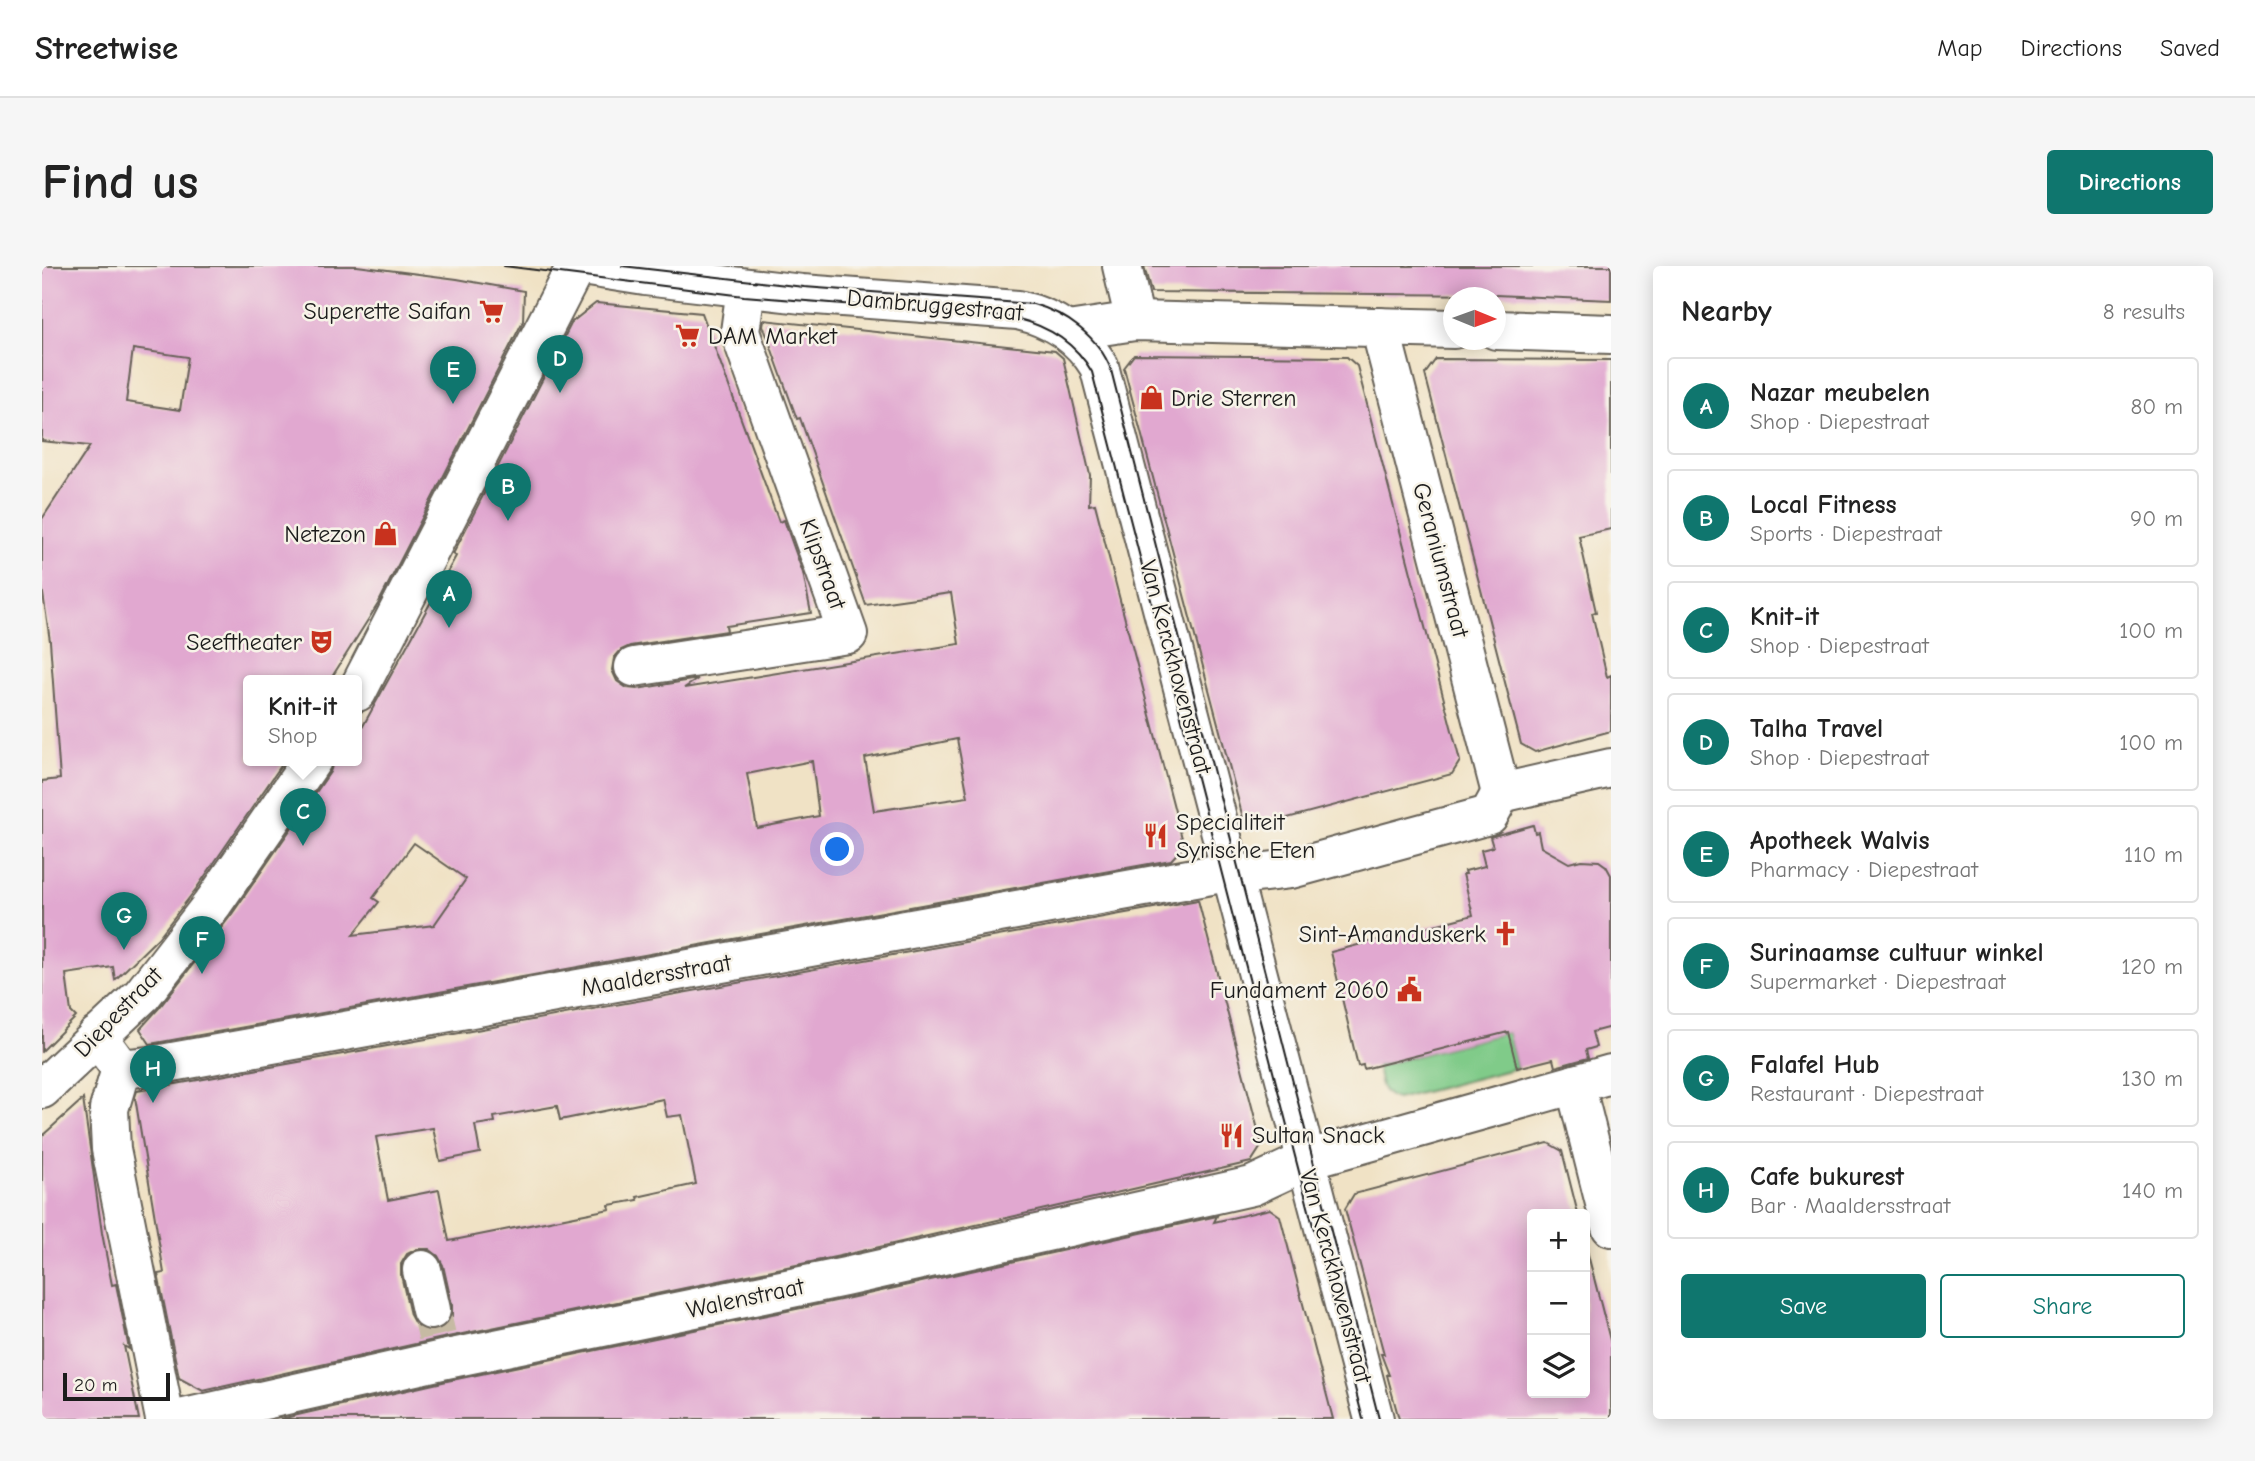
<!DOCTYPE html>
<meta charset="utf-8">
<style>
:root{--surface:#fff;--page:#f6f6f6;--text:#222;--muted:#767676;--line:#e0e0e0;--accent:#0f766e}
body{margin:0;font-family:"Comic Neue",sans-serif;background:var(--page);color:var(--text)}
.controls{position:absolute;right:21px;bottom:21px;display:grid;overflow:hidden;border-radius:7px;box-shadow:0 4px 18px #0003}
.controls button{width:63px;height:63px;display:grid;place-items:center;padding:0;border:0;border-bottom:2px solid var(--line);background:var(--surface);color:var(--text);font:35px sans-serif}
.compass{position:absolute;left:1401px;top:21px;width:63px;height:63px;border-radius:50%;background:var(--surface);box-shadow:0 4px 18px #0003;rotate:91deg}
.scale{position:absolute;left:21px;bottom:18px;width:107px;box-sizing:border-box;padding-left:7px;border:4px solid #1c1c1c;border-top:0;font-size:19px;line-height:24px;white-space:nowrap;color:#1c1c1c;-webkit-text-stroke:5px #f7f3e8;paint-order:stroke}
.you{position:absolute;left:796px;top:584px;width:24px;height:24px;margin:-18px;border:5px solid #fff;border-radius:50%;background:#1a73e8;box-shadow:0 0 0 10px #1a73e833}
.badge{display:grid;place-items:center;width:46px;height:46px;border-radius:50%;background:var(--accent);color:#fff;font-size:23px;font-weight:700}
.pin{position:absolute;translate:-50% -58px;filter:drop-shadow(0 2px 4px #0008)}
.pin::after{content:'';position:absolute;top:37px;width:24px;height:21px;background:inherit;clip-path:polygon(0 0,100% 0,50% 100%)}
.popup{position:absolute;left:201px;top:409px;width:119px;height:91px;box-sizing:border-box;display:grid;place-content:center;border-radius:7px;background:var(--surface);filter:drop-shadow(0 2px 5px #0005);font-size:23px;white-space:nowrap;color:var(--muted)}
.popup b{font-size:26px;color:var(--text)}
.popup::after{content:'';position:absolute;left:50%;top:100%;margin-left:-14px;border:14px solid transparent;border-top-color:var(--surface)}
.list{margin:0;padding:0;list-style:none}
h2{display:flex;justify-content:space-between;align-items:center;height:91px;margin:0;padding:0 28px;font-size:30px}
h2 small{font-size:23px;font-weight:400;color:var(--muted)}
.list li{display:grid;grid-template-columns:46px 1fr auto;gap:21px;align-items:center;box-sizing:border-box;height:98px;margin:0 14px 14px;padding:0 14px;border:2px solid var(--line);border-radius:7px}
.list b{display:block;font-size:26px;white-space:nowrap}
.list p{margin:0;font-size:23px;white-space:nowrap;color:var(--muted)}
.list em{font-size:23px;font-style:normal;color:var(--muted)}
.actions{display:flex;gap:14px;padding:21px 28px}
.actions a{flex:1;padding:16px 0;border:2px solid var(--accent);border-radius:7px;text-align:center;font-size:24px;color:var(--accent)}
.actions .main{background:var(--accent);color:#fff}
.icon{flex:none;width:38px;height:38px;fill:none;stroke:currentColor;stroke-width:2;stroke-linecap:round;stroke-linejoin:round}
.map{position:relative;flex:none;width:1569px;height:1153px;overflow:hidden;border-radius:7px}
header{display:flex;align-items:center;gap:42px;box-sizing:border-box;height:98px;padding:0 35px;background:var(--surface);border-bottom:2px solid var(--line)}
header strong{font-size:33px}
nav{display:flex;gap:38px;margin-inline-start:auto;font-size:24px}
.intro{display:flex;align-items:center;justify-content:space-between;box-sizing:border-box;height:168px;padding:0 42px}
h1{margin:0;font-size:49px}
.button{padding:18px 32px;border-radius:7px;background:var(--accent);color:#fff;font-size:24px;font-weight:700}
main{display:flex;gap:42px;padding:0 42px}
aside{flex:1;background:var(--surface);border-radius:7px;box-shadow:0 4px 18px #0003}
.map>svg:first-child{display:block}
.green{fill:#80cb89;stroke:#4e7452;stroke-width:2}
.building{fill:#e1a8d0;fill-rule:evenodd}
.lines{fill:none;stroke-linecap:round;stroke-linejoin:round}
.minor-tunnel{stroke:#c6baa3;stroke-width:38;stroke-dasharray:38 19;stroke-linecap:butt}
.minor-casing{stroke:#666157;stroke-width:42}
.minor{stroke:#fff;stroke-width:38}
.tram{stroke:#1c1c1c;stroke-width:2}
.labels{text-anchor:middle;dominant-baseline:central;stroke-width:5;stroke-linejoin:round;paint-order:stroke}
.street-label{font-size:24px;fill:#1c1c1c;stroke:#f7f3e8}
.poi-label{font-size:24px;fill:#1c1c1c;stroke:#f7f3e8;text-anchor:end}
</style>
<header>
<strong>Streetwise</strong>
<nav><a>Map</a><a>Directions</a><a>Saved</a></nav>
</header>
<div class="intro"><h1>Find us</h1><a class="button">Directions</a></div>
<main>
<div class="map">
<svg width="1569" height="1153" viewBox="0 0 1569 1153">
<rect width="100%" height="100%" fill="#f7f3e8"/>
<filter id="ink" filterUnits="userSpaceOnUse"><feTurbulence type="fractalNoise" baseFrequency=".0143" numOctaves="2"/><feDisplacementMap in="SourceGraphic" scale="14" xChannelSelector="R" yChannelSelector="G"/><feConvolveMatrix kernelMatrix="1 2 1 2 8 2 1 2 1" color-interpolation-filters="sRGB"/></filter>
<filter id="wash" filterUnits="userSpaceOnUse"><feTurbulence type="fractalNoise" baseFrequency=".00686" numOctaves="4" result="noise"/><feDisplacementMap in="SourceGraphic" scale="28" xChannelSelector="R" yChannelSelector="G"/><feGaussianBlur stdDeviation="1.57" result="paint"/><feColorMatrix in="noise" values="0 0 0 0 0 0 0 0 0 0 0 0 0 0 0 0 0 1.4 0 .05"/><feComposite in="paint" operator="in"/></filter>
<g filter="url(#wash)">
<rect width="100%" height="100%" fill="#f0e2c5"/>
<path class="green" d="M 1466,766 L 1475,802 L 1355,833 C 1338,829 1338,816 1335,800 Z"/>
<g id="blocks">
<g class="building">
<path d="M 0,0 L 315,0 L 415,13 L 482,25 L 481,55 L 336,338 L 288,414 L 207,414 L 207,494 L 243,494 L 154,623 L 116,672 L 73,714 L 71,701 L 24,708 L 29,746 L 34,751 L 0,785 L 0,515 L 18,513 L 8,375 L 0,321 L 0,253 L 48,180 L 0,175 ZM 91,83 L 146,91 L 138,144 L 84,136 Z"/>
<path d="M 1102,0 L 1569,0 L 1569,34 L 1453,29 L 1109,26 Z"/>
<path d="M 554,37 L 660,47 L 737,256 L 742,254 L 761,307 L 769,347 L 684,360 L 685,365 L 588,380 L 579,384 L 572,392 L 570,404 L 575,415 L 585,422 L 595,423 L 656,413 L 642,422 L 917,378 L 909,327 L 824,339 L 758,152 L 755,153 L 721,59 L 722,54 L 1013,85 L 1021,92 L 1048,209 L 1047,239 L 1053,238 L 1142,580 L 1129,594 L 108,778 L 98,763 L 117,742 L 190,648 L 288,506 L 292,494 L 315,494 L 315,471 L 414,290 L 411,288 L 530,56 ZM 915,473 L 926,531 L 832,545 L 823,492 ZM 770,495 L 777,550 L 715,562 L 705,508 ZM 372,577 L 424,613 L 392,659 L 311,669 L 337,636 L 331,632 Z"/>
<path d="M 1092,89 L 1305,91 L 1315,100 L 1418,495 L 1410,508 L 1215,560 L 1201,552 L 1082,102 Z"/>
<path d="M 1394,93 L 1569,94 L 1569,263 L 1537,270 L 1554,346 L 1550,347 L 1565,411 L 1569,409 L 1569,465 L 1493,486 L 1479,478 L 1383,108 Z"/>
<path d="M 1491,559 L 1493,567 L 1496,566 L 1499,581 L 1527,597 L 1539,594 L 1557,595 L 1564,600 L 1569,609 L 1569,761 L 1550,766 L 1554,781 L 1544,784 L 1546,792 L 1513,801 L 1511,793 L 1475,802 L 1466,766 L 1322,803 L 1321,799 L 1316,800 L 1289,686 L 1431,649 L 1421,608 L 1424,608 L 1423,605 L 1443,600 L 1439,584 L 1451,581 L 1448,571 Z"/>
<path d="M 1156,634 L 1220,879 L 1209,896 L 798,990 L 396,1073 L 161,1125 L 137,1112 L 116,1008 L 122,1007 L 93,831 L 95,825 ZM 621,833 L 625,851 L 640,849 L 654,918 L 595,931 L 596,934 L 567,939 L 568,943 L 407,975 L 397,924 L 346,934 L 334,871 L 391,862 L 398,895 L 438,887 L 433,859 L 453,856 L 452,851 L 515,840 L 518,854 ZM 375,983 L 387,983 L 396,990 L 401,999 L 410,1039 L 410,1050 L 404,1060 L 394,1065 L 382,1065 L 373,1058 L 368,1049 L 359,1009 L 359,998 L 365,988 Z"/>
<path d="M 41,833 L 60,967 L 70,1019 L 74,1018 L 87,1083 L 82,1080 L 97,1153 L 0,1153 L 0,870 Z"/>
<path d="M 1506,877 L 1520,885 L 1536,948 L 1490,948 L 1490,1127 L 1543,1127 L 1543,977 L 1569,1078 L 1569,1153 L 1357,1153 L 1345,1109 L 1347,1109 L 1339,1088 L 1342,1088 L 1303,943 L 1312,928 Z"/>
<path d="M 1228,943 L 1238,950 L 1291,1153 L 238,1153 L 405,1115 L 808,1032 L 1175,950 L 1172,956 Z"/>
</g>
</g>
</g>
<g filter="url(#ink)">
<use href="#blocks" fill-opacity="0" stroke="#666157" stroke-width="2"/>
<g class="lines">
<path class="minor-tunnel" d="M 389,1044 L 395,1070"/>
<defs>
<g id="minor">
<path d="M 540,0 L 603,10 L 760,28 L 976,44 C 1011,52 1038,69 1057,100 L 1332,1153"/>
<path d="M 1080,0 L 1093,55"/>
<path d="M 1338,61 L 1459,527"/>
<path d="M 1454,64 L 1569,68"/>
<path d="M 1026,65 L 1093,55 L 1412,63"/>
<path d="M 592,401 L 806,368 L 698,66 L 704,22"/>
<path d="M 315,426 L 530,8 L 536,0"/>
<path d="M 55,770 L 79,803 L 108,800 L 1180,607 L 1197,609 L 1249,603 L 1447,549 L 1459,527 L 1569,502"/>
<path d="M 79,803 L 67,843 L 69,883 L 123,1153"/>
<path d="M 1533,818 L 1569,961"/>
<path d="M 0,823 L 100,729 L 172,636 L 270,494"/>
<path d="M 380,1004 L 389,1044"/>
<path d="M 138,1153 L 400,1094 L 803,1011 L 1210,920 L 1270,892 L 1569,808"/>
</g>
</defs>
<use href="#minor" class="minor-casing"/>
<use href="#minor" class="minor"/>
<g class="tram">
<path d="M 462,0 L 702,30 L 973,52 C 1006,60 1033,76 1050,106 L 1321,1153"/>
<path d="M 580,0 L 762,21 L 991,38 C 1024,47 1057,71 1069,104 L 1337,1153"/>
</g>
</g>
</g>
<defs>
<symbol id="supermarket-bare" viewBox="-9 -9 18 18"><path d="M-6-5.5h2.5l.6 2H6L4.5 2H-2.5L-4.4-4H-6ZM-1.5 3.2a1.3 1.3 0 1 0 .1 0ZM3 3.2a1.3 1.3 0 1 0 .1 0Z" fill="#c8321e" stroke="#f7f3e8" stroke-width="2.5" paint-order="stroke"/></symbol>
<symbol id="shop-bare" viewBox="-9 -9 18 18"><path d="M-5-2.5h2.3a2.7 3.5 0 0 1 5.4 0H5L5.5 6h-11ZM-1.5-2.5h3a1.5 2.3 0 0 0-3 0Z" fill="#c8321e" stroke="#f7f3e8" stroke-width="2.5" paint-order="stroke"/></symbol>
<symbol id="theatre-bare" viewBox="-9 -9 18 18"><path d="M-5-5.5Q0-4 5-5.5V0Q5 5 0 6Q-5 5-5 0ZM-3.3-2.5H-1v1.5H-3.3ZM1-2.5H3.3v1.5H1ZM-2.8 1Q0 5.5 2.8 1Z" fill="#c8321e" stroke="#f7f3e8" stroke-width="2.5" paint-order="stroke"/></symbol>
<symbol id="restaurant-bare" viewBox="-9 -9 18 18"><path d="M-5-6h1v4h1v-4h1v4h1v-4h1v5L-1.5 .5V6h-2V.5L-5-1ZM5-6V6H3V1.5H1.5Q1.5-4 5-6Z" fill="#c8321e" stroke="#f7f3e8" stroke-width="2.5" paint-order="stroke"/></symbol>
<symbol id="church-bare" viewBox="-9 -9 18 18"><path d="M-1.2-6h2.4v3.5h3.3v2.4h-3.3V6h-2.4V-.1h-3.3v-2.4h3.3Z" fill="#c8321e" stroke="#f7f3e8" stroke-width="2.5" paint-order="stroke"/></symbol>
<symbol id="civic-bare" viewBox="-9 -9 18 18"><path d="M-.6-6.5H3V-4.5H.6V-3L4-1V1h2V6H-6V1h2V-1L-.6-3ZM-1.2 2.5V6h2.4V2.5Z" fill="#c8321e" stroke="#f7f3e8" stroke-width="2.5" paint-order="stroke"/></symbol>
</defs>
<g fill-rule="evenodd">
<use href="#supermarket-bare" x="432" y="28" width="35" height="35"/>
<use href="#supermarket-bare" x="628" y="52" width="35" height="35"/>
<use href="#shop-bare" x="1092" y="114" width="35" height="35"/>
<use href="#shop-bare" x="326" y="250" width="35" height="35"/>
<use href="#theatre-bare" x="262" y="358" width="35" height="35"/>
<use href="#restaurant-bare" x="1096" y="552" width="35" height="35"/>
<use href="#church-bare" x="1446" y="650" width="35" height="35"/>
<use href="#civic-bare" x="1350" y="706" width="35" height="35"/>
<use href="#restaurant-bare" x="1172" y="852" width="35" height="35"/>
</g>
<g class="labels">
<g class="street-label">
<text transform="translate(893 39) rotate(5)">Dambruggestraat</text>
<text transform="translate(1399 294) rotate(75)">Geraniumstraat</text>
<text transform="translate(781 298) rotate(70)">Klipstraat</text>
<text transform="translate(1134 401) rotate(75)">Van Kerckhovenstraat</text>
<text transform="translate(614 709) rotate(-10)">Maaldersstraat</text>
<text transform="translate(76 746) rotate(-46)">Diepestraat</text>
<text transform="translate(1294 1010) rotate(75)">Van Kerckhovenstraat</text>
<text transform="translate(703 1032) rotate(-12)">Walenstraat</text>
</g>
<g class="poi-label">
<text x="429" y="45">Superette Saifan</text>
<text x="666" y="70" text-anchor="start">DAM Market</text>
<text x="1129" y="132" text-anchor="start">Drie Sterren</text>
<text x="324" y="268">Netezon</text>
<text x="260" y="376">Seeftheater</text>
<text x="1134" y="556" text-anchor="start">Specialiteit<tspan x="1134" dy="28">Syrische Eten</tspan></text>
<text x="1444" y="668">Sint-Amanduskerk</text>
<text x="1347" y="724">Fundament 2060</text>
<text x="1210" y="869" text-anchor="start">Sultan Snack</text>
</g>
</g>
</svg>
<div class="controls">
<button>+</button>
<button>−</button>
<button><svg class="icon" aria-label="layers" viewBox="0 0 24 24"><path d="M12 4l9 5-9 5-9-5zM3 14l9 5 9-5"/></svg></button>
</div>
<svg class="compass" viewBox="-18 -18 36 36"><path d="M0-13l5 13h-10z" fill="#e53935"/><path d="M0 13l5-13h-10z" fill="#767676"/></svg>
<div class="scale">20 m</div>
<div class="you"></div>
<div class="pin badge" style="left:407px;top:362px">A</div>
<div class="pin badge" style="left:466px;top:255px">B</div>
<div class="pin badge" style="left:261px;top:580px">C</div>
<div class="popup"><b>Knit-it</b>Shop</div>
<div class="pin badge" style="left:518px;top:127px">D</div>
<div class="pin badge" style="left:411px;top:138px">E</div>
<div class="pin badge" style="left:160px;top:708px">F</div>
<div class="pin badge" style="left:82px;top:684px">G</div>
<div class="pin badge" style="left:111px;top:837px">H</div>
</div>
<aside>
<h2>Nearby<small>8 results</small></h2>
<ul class="list">
<li><span class="badge">A</span><div><b>Nazar meubelen</b><p>Shop · Diepestraat</p></div><em>80 m</em></li>
<li><span class="badge">B</span><div><b>Local Fitness</b><p>Sports · Diepestraat</p></div><em>90 m</em></li>
<li><span class="badge">C</span><div><b>Knit-it</b><p>Shop · Diepestraat</p></div><em>100 m</em></li>
<li><span class="badge">D</span><div><b>Talha Travel</b><p>Shop · Diepestraat</p></div><em>100 m</em></li>
<li><span class="badge">E</span><div><b>Apotheek Walvis</b><p>Pharmacy · Diepestraat</p></div><em>110 m</em></li>
<li><span class="badge">F</span><div><b>Surinaamse cultuur winkel</b><p>Supermarket · Diepestraat</p></div><em>120 m</em></li>
<li><span class="badge">G</span><div><b>Falafel Hub</b><p>Restaurant · Diepestraat</p></div><em>130 m</em></li>
<li><span class="badge">H</span><div><b>Cafe bukurest</b><p>Bar · Maaldersstraat</p></div><em>140 m</em></li>
</ul>
<div class="actions"><a class="main">Save</a><a>Share</a></div>
</aside>
</main>
